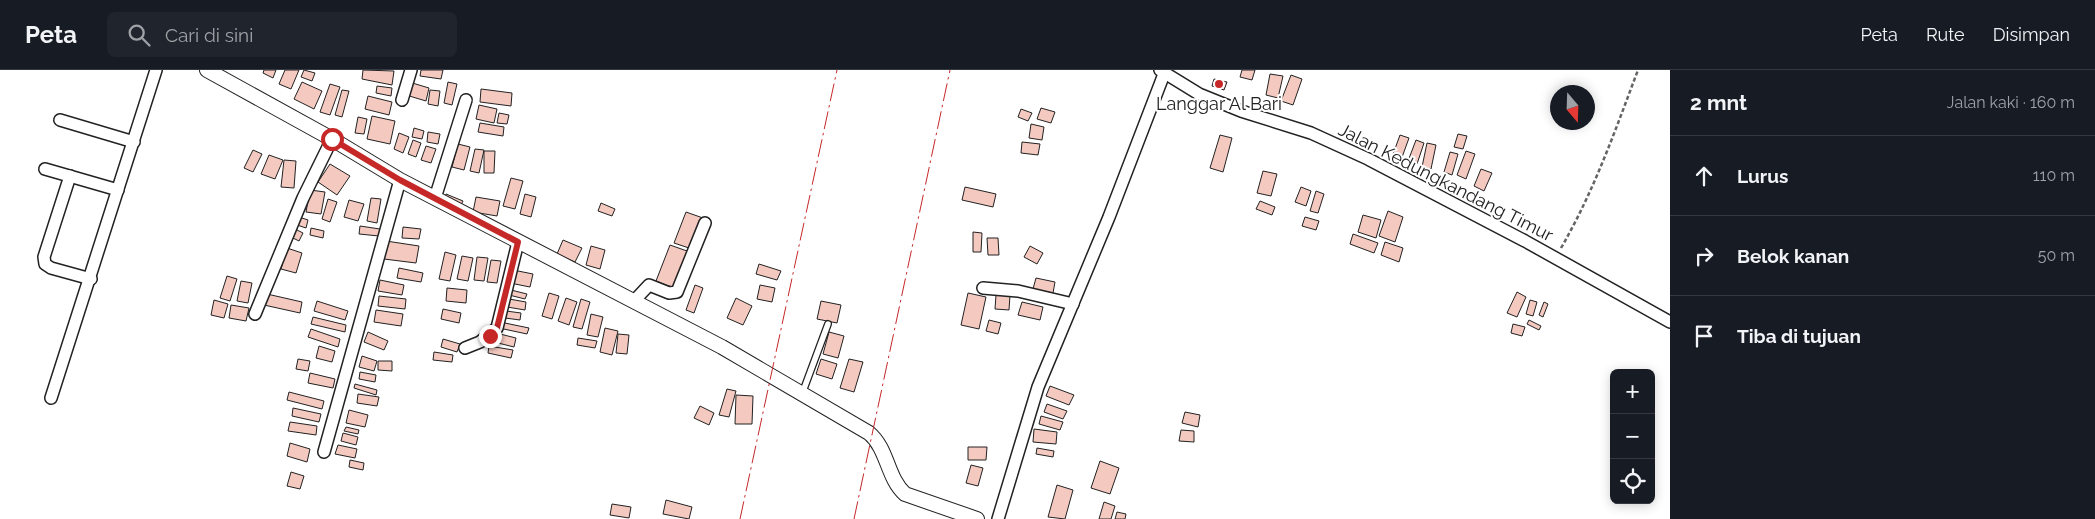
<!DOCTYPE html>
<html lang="id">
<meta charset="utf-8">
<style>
:root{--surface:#171b24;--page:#20242c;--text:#f1f3f6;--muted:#9ea1a6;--line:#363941}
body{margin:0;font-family:Raleway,sans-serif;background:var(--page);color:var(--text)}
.controls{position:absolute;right:15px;bottom:15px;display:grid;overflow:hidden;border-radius:8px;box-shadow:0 2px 12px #0003}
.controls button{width:45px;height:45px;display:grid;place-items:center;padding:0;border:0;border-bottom:1px solid var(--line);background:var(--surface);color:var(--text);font:25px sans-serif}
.compass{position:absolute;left:1550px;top:15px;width:45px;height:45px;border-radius:50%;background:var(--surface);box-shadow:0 2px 12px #0003;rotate:161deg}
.stop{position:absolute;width:15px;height:15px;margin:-11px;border:4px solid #c62828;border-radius:50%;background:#fff}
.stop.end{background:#c62828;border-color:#fff;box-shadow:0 1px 5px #0008}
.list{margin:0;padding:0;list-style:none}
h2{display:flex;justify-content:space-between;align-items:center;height:65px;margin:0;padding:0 20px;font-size:21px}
h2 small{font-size:16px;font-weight:400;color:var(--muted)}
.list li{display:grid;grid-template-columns:32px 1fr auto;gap:15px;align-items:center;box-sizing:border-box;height:80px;padding:0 20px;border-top:1px solid var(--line)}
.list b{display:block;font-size:19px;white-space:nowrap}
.list em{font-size:16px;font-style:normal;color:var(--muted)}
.icon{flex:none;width:28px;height:28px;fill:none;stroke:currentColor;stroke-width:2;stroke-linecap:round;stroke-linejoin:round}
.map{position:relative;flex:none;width:1670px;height:449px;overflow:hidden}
header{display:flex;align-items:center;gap:30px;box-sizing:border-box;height:70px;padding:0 25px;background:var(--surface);border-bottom:1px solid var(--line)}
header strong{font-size:24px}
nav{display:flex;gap:28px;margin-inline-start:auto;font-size:18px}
.search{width:350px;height:45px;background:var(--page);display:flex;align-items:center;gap:12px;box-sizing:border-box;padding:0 18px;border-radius:8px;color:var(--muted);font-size:19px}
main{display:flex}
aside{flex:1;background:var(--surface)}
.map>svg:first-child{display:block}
.building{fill:#f3c9c0;stroke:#222}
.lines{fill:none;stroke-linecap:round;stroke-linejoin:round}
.service-casing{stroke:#222;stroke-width:8}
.minor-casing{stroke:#222;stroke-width:14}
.tertiary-casing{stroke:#222;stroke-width:16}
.path{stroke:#646464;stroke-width:2.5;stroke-dasharray:4 2.5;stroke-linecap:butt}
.service{stroke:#fff;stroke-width:5.5}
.minor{stroke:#fff;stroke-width:11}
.tertiary{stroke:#fff;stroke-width:14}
.power{stroke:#c62828;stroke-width:1;stroke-dasharray:18 4 2.5 4;stroke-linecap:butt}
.route{stroke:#c62828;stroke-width:6}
.poi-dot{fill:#c62828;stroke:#fff;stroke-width:2}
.labels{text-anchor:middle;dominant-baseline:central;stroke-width:4;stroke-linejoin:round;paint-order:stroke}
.poi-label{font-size:18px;fill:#222;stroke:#fff}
.street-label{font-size:18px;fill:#222;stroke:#fff}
</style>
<header>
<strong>Peta</strong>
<div class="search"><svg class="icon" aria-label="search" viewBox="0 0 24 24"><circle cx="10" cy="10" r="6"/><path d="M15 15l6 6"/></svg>Cari di sini</div>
<nav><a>Peta</a><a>Rute</a><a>Disimpan</a></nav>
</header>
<main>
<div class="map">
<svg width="1670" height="449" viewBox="0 0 1670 449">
<rect width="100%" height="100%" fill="#fff"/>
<g class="building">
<path d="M 264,0 L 276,0 L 273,8 L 263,3 Z"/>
<path d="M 285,0 L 299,0 L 291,19 L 279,14 Z"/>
<path d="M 304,0 L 315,3 L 312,11 L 301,7 Z"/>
<path d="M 363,0 L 394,1 L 392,15 L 362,9 Z"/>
<path d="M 421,0 L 443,0 L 441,9 L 420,6 Z"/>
<path d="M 1242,0 L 1255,0 L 1252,10 L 1240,7 Z"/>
<path d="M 1270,4 L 1283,6 L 1278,28 L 1266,25 Z"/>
<path d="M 1291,5 L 1302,9 L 1293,35 L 1281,31 Z"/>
<path d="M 1214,9 L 1227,12 L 1224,20 L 1212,16 Z"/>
<path d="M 302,12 L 322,21 L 314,39 L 294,29 Z"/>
<path d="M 409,12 L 429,18 L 426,31 L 406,25 Z"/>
<path d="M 448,12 L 457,14 L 452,35 L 444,33 Z"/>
<path d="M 330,14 L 340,17 L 330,45 L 320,42 Z"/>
<path d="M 377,16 L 392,18 L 391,26 L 376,23 Z"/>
<path d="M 481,19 L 512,23 L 511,36 L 480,32 Z"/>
<path d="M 342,20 L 349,21 L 342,47 L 335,45 Z"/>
<path d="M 430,20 L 440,21 L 438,36 L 428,34 Z"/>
<path d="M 368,26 L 392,32 L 389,45 L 365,39 Z"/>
<path d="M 479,35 L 497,39 L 494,53 L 476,49 Z"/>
<path d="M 1041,38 L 1055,42 L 1051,53 L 1037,49 Z"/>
<path d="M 1021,39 L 1032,43 L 1028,51 L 1018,47 Z"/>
<path d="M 499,43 L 509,45 L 507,54 L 497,53 Z"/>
<path d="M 372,46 L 395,51 L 390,74 L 367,69 Z"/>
<path d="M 358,47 L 367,49 L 364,64 L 355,63 Z"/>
<path d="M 480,53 L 504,57 L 503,66 L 478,62 Z"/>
<path d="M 1031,54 L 1044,57 L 1042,70 L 1029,68 Z"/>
<path d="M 414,58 L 424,61 L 422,69 L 412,67 Z"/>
<path d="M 428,62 L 440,64 L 438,74 L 427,72 Z"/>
<path d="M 399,63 L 409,67 L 403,83 L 394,79 Z"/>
<path d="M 1458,64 L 1467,66 L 1463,79 L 1454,77 Z"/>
<path d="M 1220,65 L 1232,68 L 1223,102 L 1210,98 Z"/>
<path d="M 1400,65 L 1409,68 L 1401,90 L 1392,87 Z"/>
<path d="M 413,70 L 421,73 L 416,87 L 408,84 Z"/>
<path d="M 1416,70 L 1424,73 L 1417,94 L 1408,91 Z"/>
<path d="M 1022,72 L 1040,74 L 1038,85 L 1021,83 Z"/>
<path d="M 1427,73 L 1436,75 L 1431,99 L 1422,97 Z"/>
<path d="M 458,74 L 470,77 L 464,100 L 452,97 Z"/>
<path d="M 426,76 L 436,79 L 431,93 L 421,90 Z"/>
<path d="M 475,79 L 484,80 L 479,103 L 470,101 Z"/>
<path d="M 253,80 L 262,84 L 253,102 L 244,98 Z"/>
<path d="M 484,81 L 495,81 L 494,103 L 484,103 Z"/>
<path d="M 1466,81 L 1475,84 L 1466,109 L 1457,105 Z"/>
<path d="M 1450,82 L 1458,84 L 1452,105 L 1444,102 Z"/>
<path d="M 269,85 L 283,90 L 275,109 L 261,104 Z"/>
<path d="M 284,90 L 296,91 L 294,118 L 281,117 Z"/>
<path d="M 330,94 L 350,106 L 337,125 L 318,112 Z"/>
<path d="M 1481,99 L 1492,103 L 1484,121 L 1474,116 Z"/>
<path d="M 1263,101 L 1277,104 L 1271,126 L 1257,123 Z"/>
<path d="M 511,108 L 523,111 L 515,139 L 503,136 Z"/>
<path d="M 965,117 L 996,124 L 993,137 L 962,130 Z"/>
<path d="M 1301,117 L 1311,121 L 1306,136 L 1295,132 Z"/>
<path d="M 310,120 L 325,122 L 321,144 L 306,142 Z"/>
<path d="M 1316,121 L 1324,124 L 1318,143 L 1310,141 Z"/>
<path d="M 446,124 L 463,131 L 460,137 L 444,131 Z"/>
<path d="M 525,124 L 536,127 L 531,147 L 520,144 Z"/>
<path d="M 476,127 L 500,131 L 497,146 L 473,142 Z"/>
<path d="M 371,128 L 381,129 L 377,153 L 367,151 Z"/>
<path d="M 328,129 L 337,132 L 330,152 L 322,149 Z"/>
<path d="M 349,130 L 364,134 L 358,151 L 344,147 Z"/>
<path d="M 1260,131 L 1275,137 L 1272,145 L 1256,139 Z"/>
<path d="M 601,133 L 615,139 L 612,146 L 598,141 Z"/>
<path d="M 1388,141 L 1403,147 L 1395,172 L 1379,166 Z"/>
<path d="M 686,142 L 703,148 L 692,179 L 674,173 Z"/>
<path d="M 1363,145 L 1381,150 L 1376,168 L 1358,162 Z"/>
<path d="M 296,146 L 308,150 L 306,158 L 294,154 Z"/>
<path d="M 1305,147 L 1319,151 L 1316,160 L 1302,156 Z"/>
<path d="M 360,156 L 380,159 L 379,166 L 359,164 Z"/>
<path d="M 403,157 L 421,159 L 419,169 L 402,168 Z"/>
<path d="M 311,158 L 324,161 L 323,168 L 310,165 Z"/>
<path d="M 295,159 L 303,163 L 299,171 L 291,167 Z"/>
<path d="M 973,162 L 982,163 L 981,182 L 973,182 Z"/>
<path d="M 1353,164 L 1378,173 L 1374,183 L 1350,174 Z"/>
<path d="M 987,168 L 998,168 L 999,185 L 988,185 Z"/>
<path d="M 563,170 L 582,178 L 575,192 L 557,184 Z"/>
<path d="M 386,171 L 419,176 L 416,193 L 384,189 Z"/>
<path d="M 1385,172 L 1403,178 L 1399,192 L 1381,185 Z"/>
<path d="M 670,175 L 687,181 L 674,218 L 656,211 Z"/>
<path d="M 591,176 L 605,180 L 600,199 L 586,195 Z"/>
<path d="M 1030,176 L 1043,183 L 1037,194 L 1024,187 Z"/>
<path d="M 287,178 L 302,183 L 296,203 L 281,199 Z"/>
<path d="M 445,182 L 456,185 L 450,211 L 439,209 Z"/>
<path d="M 462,186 L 473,188 L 468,211 L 457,209 Z"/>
<path d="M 477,187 L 488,188 L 484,211 L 474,210 Z"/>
<path d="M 491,190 L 501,191 L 497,213 L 487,212 Z"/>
<path d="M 759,194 L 781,201 L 777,210 L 756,204 Z"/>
<path d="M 399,198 L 423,203 L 421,212 L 397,208 Z"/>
<path d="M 513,200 L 533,204 L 530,217 L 510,213 Z"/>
<path d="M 227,206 L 237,209 L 230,231 L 220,228 Z"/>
<path d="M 1036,208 L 1055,212 L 1053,223 L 1033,219 Z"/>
<path d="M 380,210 L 404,215 L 402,225 L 378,221 Z"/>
<path d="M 241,211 L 252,213 L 248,233 L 237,231 Z"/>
<path d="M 695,215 L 703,218 L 694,243 L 686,240 Z"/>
<path d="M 760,215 L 775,218 L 772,232 L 757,229 Z"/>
<path d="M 447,218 L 467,220 L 466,233 L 446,231 Z"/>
<path d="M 511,220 L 527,224 L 525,229 L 509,225 Z"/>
<path d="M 1517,222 L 1526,227 L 1517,247 L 1507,243 Z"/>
<path d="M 549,223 L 559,226 L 552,249 L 542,246 Z"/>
<path d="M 968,223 L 986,227 L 979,259 L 961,255 Z"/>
<path d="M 267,224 L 302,232 L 300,243 L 264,235 Z"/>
<path d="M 996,225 L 1010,225 L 1009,240 L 995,239 Z"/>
<path d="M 379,226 L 406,229 L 405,239 L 378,236 Z"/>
<path d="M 566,228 L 577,232 L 569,255 L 558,251 Z"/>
<path d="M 736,228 L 752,236 L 743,255 L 727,248 Z"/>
<path d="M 509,229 L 526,232 L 525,240 L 507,237 Z"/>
<path d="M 581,229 L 590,232 L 582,259 L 573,257 Z"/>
<path d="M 214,230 L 228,234 L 224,248 L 211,245 Z"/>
<path d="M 1530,230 L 1537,232 L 1533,246 L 1526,244 Z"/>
<path d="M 317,231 L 348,241 L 345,250 L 314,241 Z"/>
<path d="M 821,231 L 841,235 L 837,253 L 817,249 Z"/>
<path d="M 1022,232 L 1043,237 L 1040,250 L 1018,245 Z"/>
<path d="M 1544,232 L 1548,234 L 1543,247 L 1539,245 Z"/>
<path d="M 231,235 L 249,238 L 246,251 L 229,248 Z"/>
<path d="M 443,239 L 461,243 L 459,253 L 441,249 Z"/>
<path d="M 376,240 L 403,244 L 401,256 L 374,252 Z"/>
<path d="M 506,241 L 521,243 L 520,250 L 505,248 Z"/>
<path d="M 591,244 L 603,247 L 598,267 L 587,265 Z"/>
<path d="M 313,247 L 346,255 L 345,262 L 311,254 Z"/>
<path d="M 989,250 L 1001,253 L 998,264 L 986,261 Z"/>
<path d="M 1529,250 L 1541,256 L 1539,260 L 1527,254 Z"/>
<path d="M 500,252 L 529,258 L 527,264 L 499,258 Z"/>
<path d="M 1513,254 L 1525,257 L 1522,266 L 1511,263 Z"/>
<path d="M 605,258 L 618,261 L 612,285 L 600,282 Z"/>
<path d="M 311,259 L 340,269 L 338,277 L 308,267 Z"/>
<path d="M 368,262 L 388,271 L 384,280 L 364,272 Z"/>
<path d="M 829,262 L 844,266 L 838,288 L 823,284 Z"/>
<path d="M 496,263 L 516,268 L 514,277 L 494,272 Z"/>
<path d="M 618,264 L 629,265 L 627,284 L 616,283 Z"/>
<path d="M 578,268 L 597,271 L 595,278 L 577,275 Z"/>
<path d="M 443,269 L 460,274 L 457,282 L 441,277 Z"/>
<path d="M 319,276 L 335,281 L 332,292 L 316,288 Z"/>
<path d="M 489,276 L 513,280 L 511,288 L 488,283 Z"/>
<path d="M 434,282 L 453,285 L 452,292 L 433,290 Z"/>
<path d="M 362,286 L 377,291 L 374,301 L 359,297 Z"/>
<path d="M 298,289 L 310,291 L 308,301 L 296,299 Z"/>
<path d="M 821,289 L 837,294 L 832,309 L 816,304 Z"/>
<path d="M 849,289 L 863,292 L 854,322 L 840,318 Z"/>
<path d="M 378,291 L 392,291 L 392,301 L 378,300 Z"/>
<path d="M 360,302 L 376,305 L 375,312 L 359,309 Z"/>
<path d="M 310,303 L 335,309 L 333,318 L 308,313 Z"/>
<path d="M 355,314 L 377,320 L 376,325 L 354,318 Z"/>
<path d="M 1050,316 L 1074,325 L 1069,335 L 1046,326 Z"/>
<path d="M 727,319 L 736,321 L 729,347 L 719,345 Z"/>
<path d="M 289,322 L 324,331 L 322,339 L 287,330 Z"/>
<path d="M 358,324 L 379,327 L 377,336 L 357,333 Z"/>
<path d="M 736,325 L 753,326 L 752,354 L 735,354 Z"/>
<path d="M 1047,334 L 1067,341 L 1063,349 L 1044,342 Z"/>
<path d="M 700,336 L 714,343 L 709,355 L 694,348 Z"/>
<path d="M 293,338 L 321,344 L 319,352 L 292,346 Z"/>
<path d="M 349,340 L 368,345 L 365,357 L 346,353 Z"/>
<path d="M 1185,342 L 1200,345 L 1198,357 L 1182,353 Z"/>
<path d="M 1041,346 L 1063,352 L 1060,360 L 1039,354 Z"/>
<path d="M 290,352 L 317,356 L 316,365 L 288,361 Z"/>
<path d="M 346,357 L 359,360 L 358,364 L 344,361 Z"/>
<path d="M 1034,359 L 1057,362 L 1056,374 L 1033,372 Z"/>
<path d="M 1181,360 L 1194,361 L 1194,372 L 1179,371 Z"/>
<path d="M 343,363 L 358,367 L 356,375 L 341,371 Z"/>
<path d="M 290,373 L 310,379 L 307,392 L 287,386 Z"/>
<path d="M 338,375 L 357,379 L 355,388 L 335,384 Z"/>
<path d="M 968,377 L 987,377 L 986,390 L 968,390 Z"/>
<path d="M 1037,378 L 1054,381 L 1053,387 L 1036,384 Z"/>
<path d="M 350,390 L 364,393 L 363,400 L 349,397 Z"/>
<path d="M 1100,391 L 1119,398 L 1110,424 L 1091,418 Z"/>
<path d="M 971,395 L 983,398 L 978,416 L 966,413 Z"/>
<path d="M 291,402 L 304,406 L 300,419 L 287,416 Z"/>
<path d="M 1057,415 L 1073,420 L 1065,449 L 1048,447 Z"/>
<path d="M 666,430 L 692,437 L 689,449 L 663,444 Z"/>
<path d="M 1104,432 L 1115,436 L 1111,449 L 1099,449 Z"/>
<path d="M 612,434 L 631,437 L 629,448 L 610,445 Z"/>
<path d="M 1117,442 L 1126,444 L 1125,449 L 1115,449 Z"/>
</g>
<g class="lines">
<defs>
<path id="service" d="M 802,324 L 828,254"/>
<g id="minor">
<path d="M 1160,0 L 1199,24 L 1241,41 L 1311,63 L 1368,89 L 1525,171 L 1670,252"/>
<path d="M 402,30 L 411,0"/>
<path d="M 60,50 L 134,72"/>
<path d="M 45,99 L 118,120"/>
<path d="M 70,106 L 44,187 L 45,194 L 51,198 L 91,209"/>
<path d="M 435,128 L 466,30"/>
<path d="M 983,218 L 1018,221 L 1073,234"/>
<path d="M 634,231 L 649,215 L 669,223 L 677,222 L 705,153"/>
<path d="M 255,244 L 303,128 L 332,69"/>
<path d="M 465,278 L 480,272 L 497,258 L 518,172"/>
<path d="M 51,328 L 156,0"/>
<path d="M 324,382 L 400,110"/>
<path d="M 998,449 L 1038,317 L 1109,147 L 1164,4"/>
</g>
<path id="tertiary" d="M 207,0 L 332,69 L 400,110 L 722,277 L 869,363 C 888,379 887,408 905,424 L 977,449"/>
</defs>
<use href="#service" class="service-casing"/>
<use href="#minor" class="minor-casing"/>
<use href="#tertiary" class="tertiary-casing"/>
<path class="path" d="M 1561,178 C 1594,121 1615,61 1638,0"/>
<use href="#service" class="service"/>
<use href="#minor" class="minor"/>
<use href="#tertiary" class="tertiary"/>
<g class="power">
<path d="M 740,449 L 837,0"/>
<path d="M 854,449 L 950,0"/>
</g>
</g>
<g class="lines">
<path class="route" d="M 332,69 L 400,110 L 518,172 L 497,258 L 490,266"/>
</g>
<circle class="poi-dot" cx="1219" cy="14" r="5"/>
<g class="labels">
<g class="poi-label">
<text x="1219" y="33">Langgar Al Bari</text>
</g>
<g class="street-label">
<text transform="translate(1446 112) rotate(27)">Jalan Kedungkandang Timur</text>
</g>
</g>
</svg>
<div class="controls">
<button>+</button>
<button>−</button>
<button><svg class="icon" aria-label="locate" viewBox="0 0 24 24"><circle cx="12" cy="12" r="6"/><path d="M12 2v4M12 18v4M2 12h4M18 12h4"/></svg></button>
</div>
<svg class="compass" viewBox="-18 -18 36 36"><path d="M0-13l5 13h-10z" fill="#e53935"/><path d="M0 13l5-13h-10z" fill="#9ea1a6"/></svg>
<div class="stop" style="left:332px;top:69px"></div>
<div class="stop end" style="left:490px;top:266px"></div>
</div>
<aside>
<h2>2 mnt<small>Jalan kaki · 160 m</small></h2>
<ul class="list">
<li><svg class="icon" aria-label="ahead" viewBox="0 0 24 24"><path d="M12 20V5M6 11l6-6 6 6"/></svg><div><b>Lurus</b></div><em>110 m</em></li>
<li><svg class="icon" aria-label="right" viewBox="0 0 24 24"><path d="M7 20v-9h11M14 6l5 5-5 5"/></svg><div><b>Belok kanan</b></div><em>50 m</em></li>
<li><svg class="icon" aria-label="arrive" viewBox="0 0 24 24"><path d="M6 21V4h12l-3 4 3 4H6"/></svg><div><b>Tiba di tujuan</b></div></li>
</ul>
</aside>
</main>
